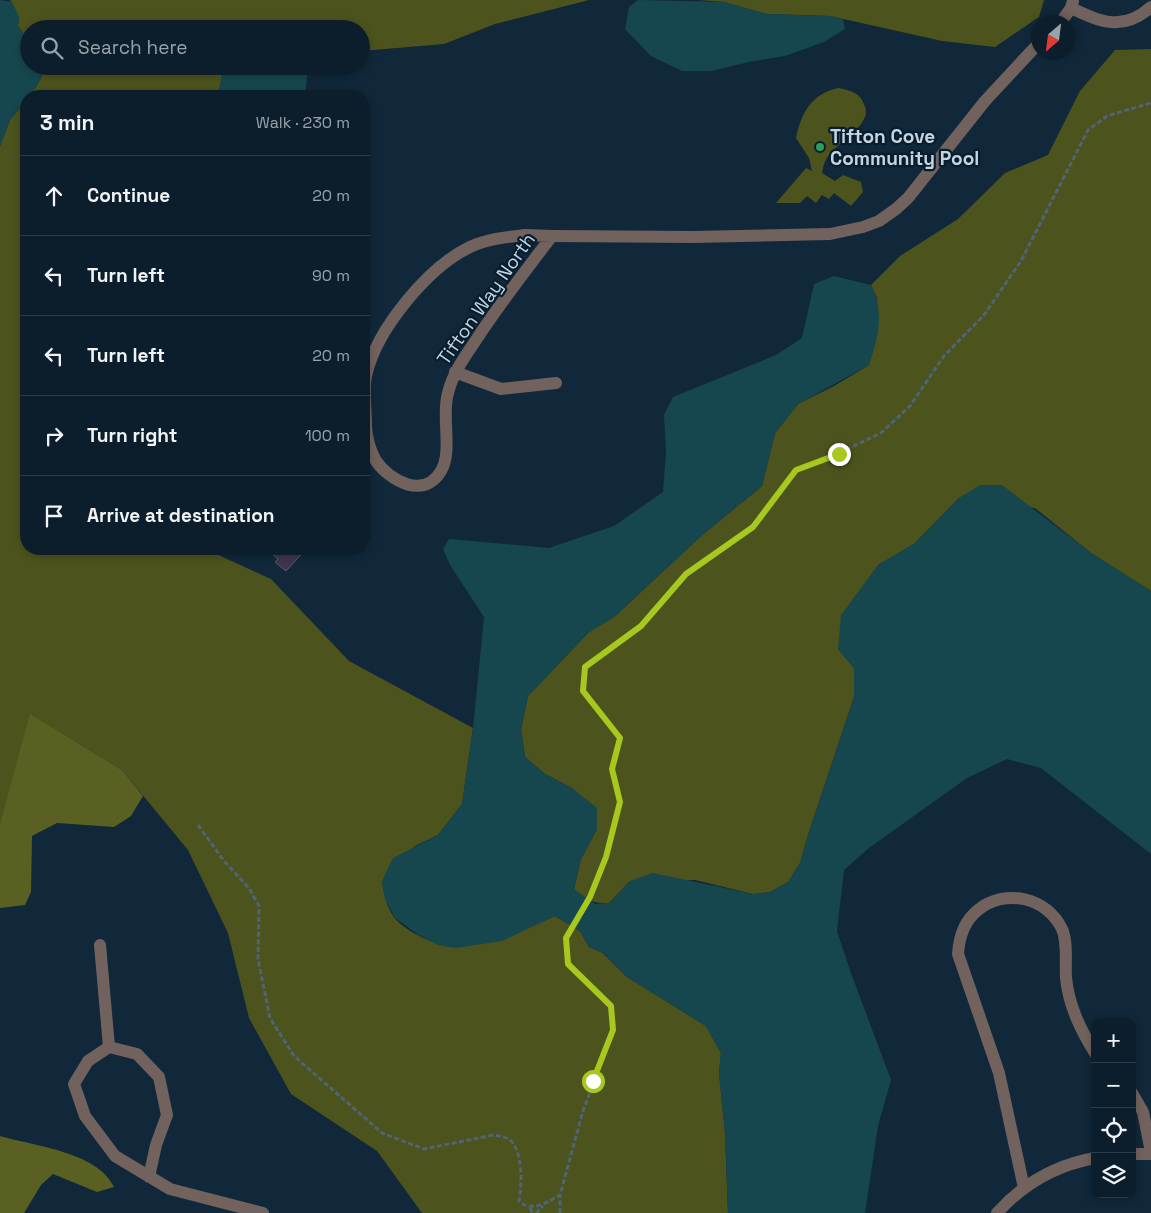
<!DOCTYPE html>
<meta charset="utf-8">
<style>
:root{--surface:#0c1e2c;--page:#1a2b38;--text:#f1f3f6;--muted:#9aa2a9;--line:#2c3c48}
body{margin:0;font-family:"Space Grotesk",sans-serif;background:var(--page);color:var(--text)}
.controls{position:absolute;right:15px;bottom:15px;display:grid;overflow:hidden;border-radius:10px;box-shadow:0 2px 8px #0003}
.controls button{width:45px;height:45px;display:grid;place-items:center;padding:0;border:0;border-bottom:1px solid var(--line);background:var(--surface);color:var(--text);font:25px sans-serif}
.compass{position:absolute;left:1031px;top:15px;width:45px;height:45px;border-radius:50%;background:var(--surface);box-shadow:0 2px 8px #0003;rotate:208deg}
.stop{position:absolute;width:15px;height:15px;margin:-11px;border:4px solid #a7c81f;border-radius:50%;background:#fff}
.stop.end{background:#a7c81f;border-color:#fff;box-shadow:0 1px 5px #0008}
.list{margin:0;padding:0;list-style:none}
h2{display:flex;justify-content:space-between;align-items:center;height:65px;margin:0;padding:0 20px;font-size:21px}
h2 small{font-size:16px;font-weight:400;color:var(--muted)}
.list li{display:grid;grid-template-columns:32px 1fr auto;gap:15px;align-items:center;box-sizing:border-box;height:80px;padding:0 20px;border-top:1px solid var(--line)}
.list b{display:block;font-size:19px;white-space:nowrap}
.list em{font-size:16px;font-style:normal;color:var(--muted)}
.icon{flex:none;width:28px;height:28px;fill:none;stroke:currentColor;stroke-width:2;stroke-linecap:round;stroke-linejoin:round}
.map{position:relative;flex:none;width:1151px;height:1213px;overflow:hidden}
.search{position:absolute;background:var(--surface);box-shadow:0 2px 8px #0003;left:20px;top:20px;width:350px;height:55px;display:flex;align-items:center;gap:12px;box-sizing:border-box;padding:0 18px;border-radius:28px;color:var(--muted);font-size:19px}
.panel{position:absolute;background:var(--surface);box-shadow:0 2px 8px #0003;left:20px;top:90px;width:350px;height:465px;border-radius:20px}
.map>svg:first-child{display:block}
.green{fill:#4d531d}
.forest{fill:#5a6021}
.water{fill:#17474e}
.building{fill:#3f344d;stroke:#625671}
.lines{fill:none;stroke-linecap:round;stroke-linejoin:round}
.path{stroke:#4f6474;stroke-width:3;stroke-dasharray:5 2.5;stroke-linecap:butt}
.minor{stroke:#71625d;stroke-width:12}
.route{stroke:#a7c81f;stroke-width:6}
.leisure-dot{fill:#2e9e5b;stroke:#061e2f;stroke-width:2}
.labels{text-anchor:middle;dominant-baseline:central;stroke-width:4.5;stroke-linejoin:round;paint-order:stroke}
.poi-label{font-size:19px;font-weight:bold;fill:#c6d4e0;stroke:#061e2f;text-anchor:start}
.street-label{font-size:19px;fill:#c6d4e0;stroke:#061e2f}
</style>
<div class="map">
<svg width="1151" height="1213" viewBox="0 0 1151 1213">
<rect width="100%" height="100%" fill="#10283a"/>
<g class="green">
<path d="M 10,0 L 589,0 L 495,24 L 444,44 L 361,51 L 361,29 L 29,29 L 29,42 L 18,26 L 19,17 Z"/>
<path d="M 698,0 L 1044,0 L 1039,17 L 995,47 L 942,41 L 830,16 L 767,14 L 724,2 Z"/>
<path d="M 1151,49 L 1151,591 L 1091,553 L 1035,508 L 959,498 L 914,544 L 878,565 L 838,649 L 854,668 L 854,697 L 808,835 L 800,863 L 788,882 L 770,892 L 753,894 L 695,880 L 630,881 L 609,903 C 594,904 585,900 574,889 L 581,859 L 597,829 L 572,788 L 545,774 L 525,757 L 521,729 L 528,696 L 589,632 L 614,617 L 700,537 L 762,486 L 775,433 L 798,404 L 834,386 L 869,365 L 877,298 L 871,285 L 900,256 L 958,219 L 1005,173 L 1048,155 L 1080,91 L 1115,50 Z"/>
<path d="M 38,66 L 224,66 L 218,96 L 31,96 L 42,76 Z"/>
<path d="M 839,88 C 851,91 859,92 864,104 C 875,125 836,142 827,158 C 824,162 823,168 822,173 L 835,181 L 843,175 L 861,182 L 863,192 L 851,206 L 834,193 L 829,199 L 822,195 L 816,203 L 807,196 L 800,203 L 776,203 L 806,168 L 812,171 L 809,158 L 796,138 C 801,113 812,93 839,88 Z"/>
<path d="M 26,101 L 26,549 L 213,549 L 214,553 L 271,579 L 349,661 L 473,728 L 462,804 L 438,835 L 415,846 L 382,881 C 384,894 386,906 394,917 C 404,931 438,947 455,947 C 477,947 534,926 555,916 L 580,931 L 589,947 L 603,953 L 627,977 L 706,1026 L 721,1053 L 719,1073 L 725,1133 L 728,1213 L 422,1213 L 377,1151 L 291,1094 L 249,1018 L 228,933 L 188,850 L 122,770 L 31,715 L 0,823 L 0,146 L 10,120 Z"/>
</g>
<g class="forest">
<path d="M 30,714 L 122,770 L 143,796 L 131,816 L 114,827 L 57,823 L 32,836 L 31,892 L 25,905 L 0,908 L 0,823 Z"/>
<path d="M 0,1136 C 34,1146 98,1152 114,1187 L 97,1192 L 53,1174 L 41,1185 L 24,1213 L 0,1213 Z"/>
</g>
<g class="water">
<path d="M 0,0 L 12,2 L 19,17 L 18,26 L 29,42 L 29,66 L 38,66 L 42,76 L 31,96 L 26,96 L 26,101 L 10,120 L 0,146 Z"/>
<path d="M 638,0 L 724,2 L 767,14 L 830,16 L 843,19 L 845,29 L 824,42 L 785,56 L 749,62 L 711,71 L 682,71 L 651,56 L 625,29 L 629,7 Z"/>
<path d="M 224,66 L 308,66 L 305,96 L 218,96 Z"/>
<path d="M 834,276 L 871,285 C 885,311 878,339 869,365 L 798,404 L 775,433 L 762,486 L 700,537 L 614,617 L 589,632 L 528,696 L 521,729 L 525,757 L 545,774 L 572,788 L 597,808 L 597,829 L 581,859 L 574,889 L 595,904 L 609,903 L 630,881 L 653,873 L 753,894 L 770,892 L 788,882 L 800,863 L 808,835 L 854,697 L 854,668 L 838,649 L 841,615 L 878,565 L 914,544 L 959,498 L 980,485 L 1002,485 L 1091,553 L 1151,591 L 1151,854 L 1041,768 L 1007,759 L 967,778 L 869,848 L 844,870 L 837,931 L 851,973 L 891,1080 L 878,1126 L 865,1213 L 728,1213 L 725,1133 L 719,1073 L 721,1053 L 706,1026 L 627,977 L 604,953 L 589,947 L 580,931 L 555,916 L 502,941 L 456,948 L 438,945 L 417,934 L 395,918 L 385,899 L 382,881 L 393,858 L 438,835 L 462,804 L 473,728 L 484,617 L 450,565 L 443,549 L 449,539 L 549,548 L 614,526 L 663,492 L 666,451 L 664,415 L 673,397 L 776,355 L 802,338 L 814,284 Z"/>
</g>
<path class="building" d="M 267,549 L 306,549 L 286,571 L 275,562 L 278,559 Z"/>
<g class="lines">
<g class="path">
<path d="M 198,825 L 224,861 L 249,888 L 259,906 L 258,959 L 270,1018 L 294,1056 L 382,1133 L 424,1149 L 493,1135 C 500,1136 506,1136 511,1141 C 523,1153 522,1186 519,1201 C 531,1213 548,1202 560,1195 L 583,1111 L 613,1030 L 611,1007 L 568,964 L 566,938 L 590,897 L 606,857 L 620,802 L 612,769 L 620,738 L 583,691 L 585,667 L 641,626 L 686,574 L 753,527 L 796,470 L 839,453 L 881,433 L 910,406 L 944,356 L 984,315 L 1021,261 L 1088,130 L 1107,116 L 1151,103"/>
<path d="M 530,1208 L 533,1213"/>
<path d="M 536,1213 L 543,1206"/>
<path d="M 560,1213 L 560,1195"/>
</g>
<g class="minor">
<path d="M 1071,8 C 1101,22 1123,32 1151,7"/>
<path d="M 1061,22 L 1071,8 L 1073,1"/>
<path d="M 525,235 L 552,236 C 527,269 501,302 478,337 C 466,355 453,372 448,393 C 441,416 453,451 441,471 C 424,500 390,481 376,461 C 370,451 366,436 366,425 C 366,409 363,391 366,376 C 376,330 428,267 470,247 C 487,239 507,237 525,235 Z"/>
<path d="M 552,236 L 694,237 L 830,234 L 863,227 L 879,221 L 896,209 L 908,198 L 985,101 L 1038,44"/>
<path d="M 455,372 L 501,389 L 556,383"/>
<path d="M 100,945 L 109,1047"/>
<path d="M 1132,1093 L 1143,1112 L 1151,1152"/>
<path d="M 1132,1154 L 1151,1154"/>
<path d="M 149,1177 L 156,1145 L 167,1115 L 159,1077 L 137,1054 L 109,1047 L 88,1061 L 74,1084 L 85,1116 L 115,1156 L 170,1189 L 263,1213"/>
<path d="M 1024,1188 L 999,1073 L 958,954 C 959,938 964,921 978,910 C 1005,888 1047,897 1062,929 C 1068,942 1065,964 1066,978 C 1069,1006 1080,1029 1095,1053"/>
<path d="M 997,1213 C 1023,1184 1056,1165 1095,1158"/>
</g>
</g>
<g class="lines">
<path class="route" d="M 593,1081 L 613,1030 L 611,1006 L 568,964 L 566,938 L 590,897 L 606,857 L 620,802 L 612,769 L 620,738 L 583,691 L 585,667 L 641,626 L 686,574 L 753,527 L 796,470 L 839,454"/>
</g>
<circle class="leisure-dot" cx="820" cy="147" r="5"/>
<g class="labels">
<g class="poi-label">
<text x="830" y="136">Tifton Cove<tspan x="830" dy="22">Community Pool</tspan></text>
</g>
<g class="street-label">
<text transform="translate(486 299) rotate(-55)">Tifton Way North</text>
</g>
</g>
</svg>
<div class="controls">
<button>+</button>
<button>−</button>
<button><svg class="icon" aria-label="locate" viewBox="0 0 24 24"><circle cx="12" cy="12" r="6"/><path d="M12 2v4M12 18v4M2 12h4M18 12h4"/></svg></button>
<button><svg class="icon" aria-label="layers" viewBox="0 0 24 24"><path d="M12 4l9 5-9 5-9-5zM3 14l9 5 9-5"/></svg></button>
</div>
<svg class="compass" viewBox="-18 -18 36 36"><path d="M0-13l5 13h-10z" fill="#e53935"/><path d="M0 13l5-13h-10z" fill="#9aa2a9"/></svg>
<div class="stop" style="left:593px;top:1081px"></div>
<div class="stop end" style="left:839px;top:454px"></div>
<div class="search"><svg class="icon" aria-label="search" viewBox="0 0 24 24"><circle cx="10" cy="10" r="6"/><path d="M15 15l6 6"/></svg>Search here</div>
<section class="panel">
<h2>3 min<small>Walk · 230 m</small></h2>
<ul class="list">
<li><svg class="icon" aria-label="ahead" viewBox="0 0 24 24"><path d="M12 20V5M6 11l6-6 6 6"/></svg><div><b>Continue</b></div><em>20 m</em></li>
<li><svg class="icon" aria-label="left" viewBox="0 0 24 24"><path d="M17 20v-9H6M10 6l-5 5 5 5"/></svg><div><b>Turn left</b></div><em>90 m</em></li>
<li><svg class="icon" aria-label="left" viewBox="0 0 24 24"><path d="M17 20v-9H6M10 6l-5 5 5 5"/></svg><div><b>Turn left</b></div><em>20 m</em></li>
<li><svg class="icon" aria-label="right" viewBox="0 0 24 24"><path d="M7 20v-9h11M14 6l5 5-5 5"/></svg><div><b>Turn right</b></div><em>100 m</em></li>
<li><svg class="icon" aria-label="arrive" viewBox="0 0 24 24"><path d="M6 21V4h12l-3 4 3 4H6"/></svg><div><b>Arrive at destination</b></div></li>
</ul>
</section>
</div>
